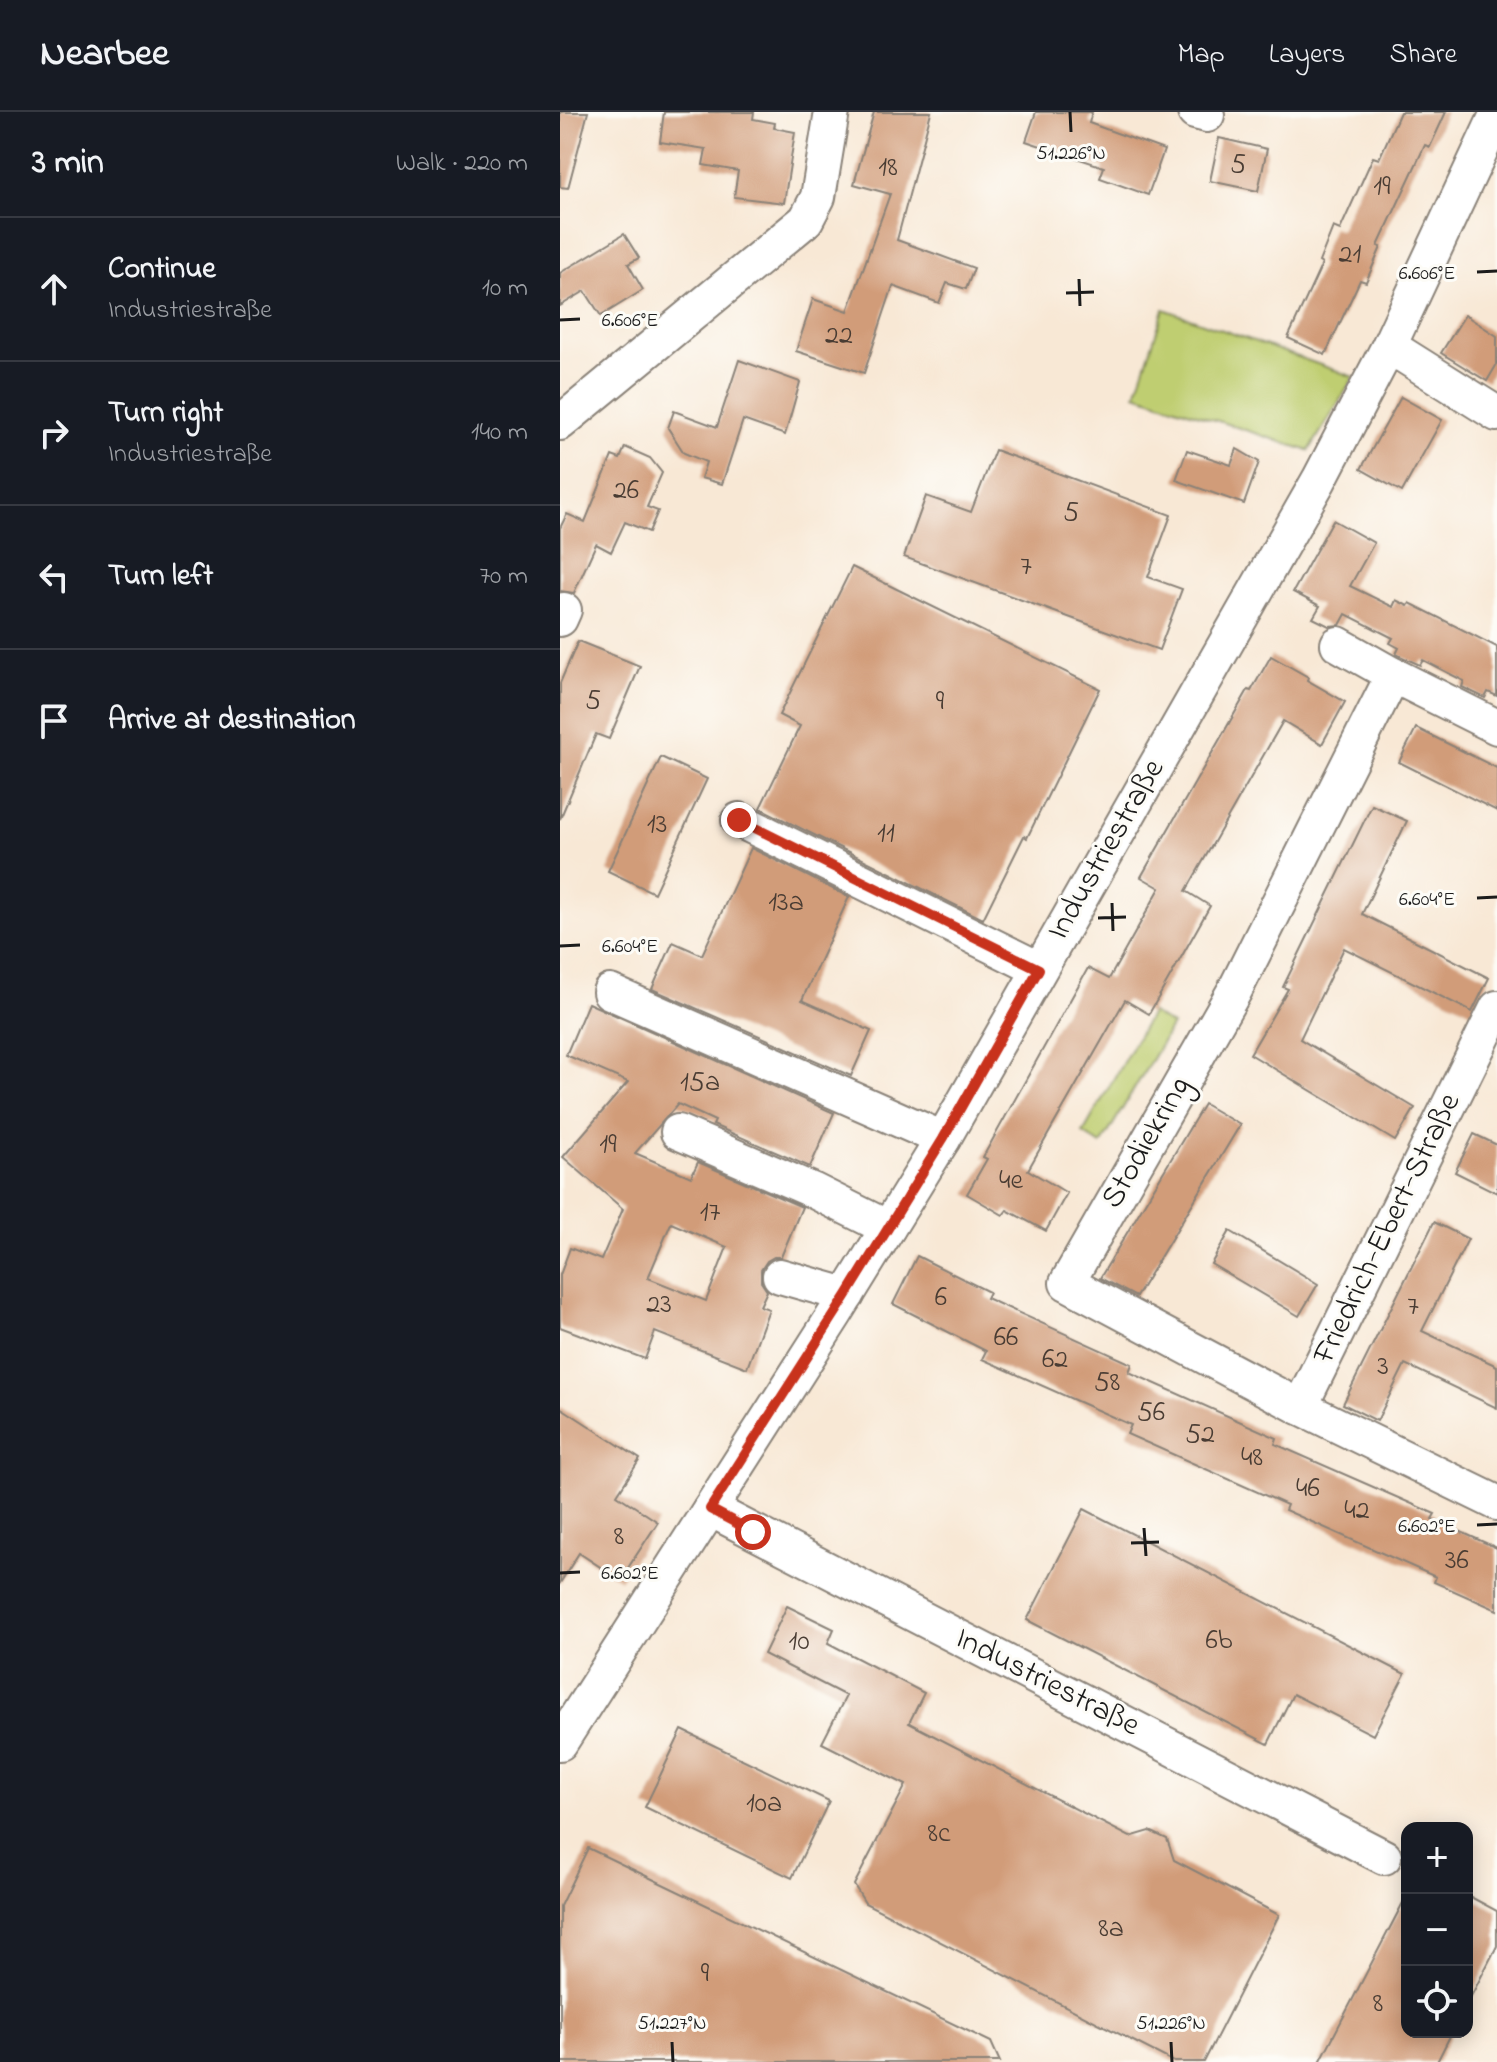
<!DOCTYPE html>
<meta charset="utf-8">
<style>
:root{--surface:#171b24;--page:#20242c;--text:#f1f3f6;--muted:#9ea1a6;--line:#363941}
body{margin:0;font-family:"Indie Flower",sans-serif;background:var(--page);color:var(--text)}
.controls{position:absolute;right:24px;bottom:24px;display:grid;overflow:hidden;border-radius:16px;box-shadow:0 4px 20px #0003}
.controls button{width:72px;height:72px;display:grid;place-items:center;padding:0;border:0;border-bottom:2px solid var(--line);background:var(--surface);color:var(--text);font:40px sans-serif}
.stop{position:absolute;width:24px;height:24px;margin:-18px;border:6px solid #c8321e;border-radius:50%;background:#fff}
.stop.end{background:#c8321e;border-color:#fff;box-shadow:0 2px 8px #0008}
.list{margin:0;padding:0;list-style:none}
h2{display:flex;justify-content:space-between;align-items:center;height:104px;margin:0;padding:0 32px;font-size:34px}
h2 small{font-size:26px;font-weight:400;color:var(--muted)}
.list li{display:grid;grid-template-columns:52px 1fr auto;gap:24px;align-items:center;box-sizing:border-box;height:144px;padding:0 32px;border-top:2px solid var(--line)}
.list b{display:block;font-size:30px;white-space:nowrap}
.list p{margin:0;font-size:26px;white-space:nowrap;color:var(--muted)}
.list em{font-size:26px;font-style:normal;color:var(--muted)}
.icon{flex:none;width:44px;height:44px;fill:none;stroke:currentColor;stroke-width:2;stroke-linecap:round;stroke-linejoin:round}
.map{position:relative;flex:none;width:937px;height:1950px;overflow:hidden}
header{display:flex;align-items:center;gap:48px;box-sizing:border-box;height:112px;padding:0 40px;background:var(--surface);border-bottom:2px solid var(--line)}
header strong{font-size:38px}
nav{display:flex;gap:44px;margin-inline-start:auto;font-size:28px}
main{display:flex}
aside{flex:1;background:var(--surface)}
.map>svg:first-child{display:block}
.green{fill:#bfce71;stroke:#6e7546;stroke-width:2}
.building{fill:#d19c79;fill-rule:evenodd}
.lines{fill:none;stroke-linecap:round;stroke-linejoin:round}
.minor-casing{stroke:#8a8278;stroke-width:38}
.minor{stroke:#fff;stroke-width:34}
.route{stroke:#c8321e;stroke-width:10}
.ticks{fill:none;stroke:#1c1c1c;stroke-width:3}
.labels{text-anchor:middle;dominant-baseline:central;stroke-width:6;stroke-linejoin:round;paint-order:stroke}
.number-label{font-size:28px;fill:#493c33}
.street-label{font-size:32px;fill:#1c1c1c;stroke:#fdfcf7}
.ticks-label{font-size:20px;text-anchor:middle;fill:#1c1c1c;stroke:#fdfcf7;stroke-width:6;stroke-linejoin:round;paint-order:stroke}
</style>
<header>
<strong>Nearbee</strong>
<nav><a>Map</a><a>Layers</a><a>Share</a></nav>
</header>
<main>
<aside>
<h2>3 min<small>Walk · 220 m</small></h2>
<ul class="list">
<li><svg class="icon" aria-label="ahead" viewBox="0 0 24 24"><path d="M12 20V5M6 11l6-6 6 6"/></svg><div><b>Continue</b><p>Industriestraße</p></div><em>10 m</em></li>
<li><svg class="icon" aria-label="right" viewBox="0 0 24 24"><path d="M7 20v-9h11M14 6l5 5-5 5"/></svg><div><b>Turn right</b><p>Industriestraße</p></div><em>140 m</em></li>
<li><svg class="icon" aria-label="left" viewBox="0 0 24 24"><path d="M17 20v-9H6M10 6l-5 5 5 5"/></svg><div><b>Turn left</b></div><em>70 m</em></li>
<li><svg class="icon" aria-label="arrive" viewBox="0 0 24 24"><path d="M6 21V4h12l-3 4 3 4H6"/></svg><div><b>Arrive at destination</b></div></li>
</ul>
</aside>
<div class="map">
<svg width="937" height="1950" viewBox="0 0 937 1950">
<rect width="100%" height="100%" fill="#fdfcf7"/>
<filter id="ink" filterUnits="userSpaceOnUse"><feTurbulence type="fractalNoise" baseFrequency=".0125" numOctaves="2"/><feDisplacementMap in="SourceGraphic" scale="16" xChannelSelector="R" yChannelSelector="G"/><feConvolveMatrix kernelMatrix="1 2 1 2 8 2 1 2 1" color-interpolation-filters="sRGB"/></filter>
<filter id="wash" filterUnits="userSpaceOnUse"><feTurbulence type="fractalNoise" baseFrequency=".006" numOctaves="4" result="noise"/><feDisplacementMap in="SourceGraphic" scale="32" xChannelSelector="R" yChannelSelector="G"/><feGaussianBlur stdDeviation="1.8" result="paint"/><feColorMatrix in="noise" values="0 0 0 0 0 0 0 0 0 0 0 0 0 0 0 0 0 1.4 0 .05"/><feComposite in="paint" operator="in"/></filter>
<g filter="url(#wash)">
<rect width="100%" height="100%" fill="#f8e8d5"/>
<g class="green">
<path d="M 604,197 L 794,265 L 749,339 L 576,282 Z"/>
<path d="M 591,901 L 612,913 L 541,1033 L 523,1021 Z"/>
</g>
<g id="blocks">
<g class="building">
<path d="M 0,0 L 28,0 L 8,76 L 0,75 Z"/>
<path d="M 104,0 L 194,0 L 193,7 L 215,11 L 214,16 L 235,20 L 224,91 L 174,85 L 178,59 L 143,53 L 146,37 L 100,30 Z"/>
<path d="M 314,0 L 371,0 L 337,128 L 414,156 L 406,177 L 387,171 L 379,191 L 333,174 L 304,261 L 236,239 L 253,187 L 288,199 L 330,82 L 294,72 Z"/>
<path d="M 476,0 L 532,0 L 529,11 L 604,38 L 588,83 L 540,66 L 544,55 L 466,29 Z"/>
<path d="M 840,0 L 886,0 L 870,35 L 865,33 L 818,134 L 821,135 L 806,170 L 800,168 L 765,243 L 728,226 L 762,152 L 759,150 L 773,115 L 780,118 L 813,45 L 819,47 Z"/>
<path d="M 659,26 L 707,37 L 698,79 L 650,69 Z"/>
<path d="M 64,122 L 79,146 L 68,152 L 83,178 L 41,204 L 25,179 L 0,194 L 0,161 Z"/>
<path d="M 905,203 L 937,224 L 937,252 L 927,269 L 881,241 Z"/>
<path d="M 179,248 L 240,270 L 225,323 L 183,308 L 162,372 L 141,366 L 146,350 L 124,341 L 108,316 L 114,299 L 157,315 Z"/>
<path d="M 841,285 L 882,308 L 842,380 L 801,357 Z"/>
<path d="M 65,335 L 90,346 L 102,361 L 87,395 L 98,399 L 89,420 L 65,410 L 51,440 L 36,432 L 14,481 L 0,479 L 0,416 L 7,402 L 25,410 L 52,344 L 60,347 Z"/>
<path d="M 677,337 L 699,350 L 684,392 L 616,368 L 627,338 L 671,353 Z"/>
<path d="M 435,338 L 611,403 L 588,465 L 622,477 L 599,538 L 344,445 L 366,384 L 411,400 Z"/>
<path d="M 773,408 L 814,431 L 790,474 L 833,495 L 836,488 L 848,494 L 850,491 L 937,535 L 937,584 L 928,580 L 925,586 L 902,575 L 904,569 L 863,548 L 860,553 L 840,544 L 836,542 L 839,536 L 830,531 L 833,526 L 786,502 L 780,513 L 769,514 L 753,506 L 760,494 L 733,480 Z"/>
<path d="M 292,455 L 540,577 L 467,726 L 464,724 L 423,807 L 200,696 L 240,614 L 219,603 Z"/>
<path d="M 18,529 L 80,554 L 49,627 L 36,622 L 0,707 L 0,571 Z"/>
<path d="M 711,544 L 748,565 L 747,568 L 785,590 L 762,632 L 723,609 L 626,779 L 650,794 L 614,858 L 589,902 L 565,888 L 490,1019 L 468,1058 L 507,1081 L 486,1119 L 447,1098 L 443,1103 L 407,1082 L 427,1047 L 423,1045 L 528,856 L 549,867 L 600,776 L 581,765 L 688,578 L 691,579 Z"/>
<path d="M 856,616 L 937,656 L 937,699 L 839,650 Z"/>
<path d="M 101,645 L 147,667 L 94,781 L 48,759 Z"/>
<path d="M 812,693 L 847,709 L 802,802 L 929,866 L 912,900 L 784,836 L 740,927 L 855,996 L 835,1029 L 690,942 L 728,877 L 723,875 Z"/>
<path d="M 191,736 L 289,785 L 242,888 L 311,919 L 291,964 L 92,877 L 113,830 L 142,843 Z"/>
<path d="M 28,891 L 274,1001 L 250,1055 L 153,1013 L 155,1009 L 118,992 L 75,1041 L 131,1065 L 138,1050 L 242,1095 L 221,1145 L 214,1145 L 207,1149 L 201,1158 L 201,1170 L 207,1179 L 200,1194 L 209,1197 L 187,1256 L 95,1220 L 85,1247 L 0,1215 L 0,1163 L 10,1136 L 41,1148 L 63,1097 L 3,1045 L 68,970 L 6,943 ZM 111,1111 L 167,1135 L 146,1189 L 88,1166 Z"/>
<path d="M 644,992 L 680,1013 L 576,1185 L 540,1166 Z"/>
<path d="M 914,1022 L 937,1033 L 937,1081 L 895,1060 Z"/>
<path d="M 874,1110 L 908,1127 L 862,1219 L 937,1254 L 937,1296 L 845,1252 L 817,1309 L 783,1292 Z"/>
<path d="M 670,1119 L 758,1172 L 739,1204 L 651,1152 Z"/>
<path d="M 357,1144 L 429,1180 L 426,1186 L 572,1252 L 569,1260 L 717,1326 L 715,1332 L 875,1402 L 872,1407 L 937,1436 L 937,1498 L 874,1470 L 876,1465 L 725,1398 L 727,1393 L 567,1322 L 571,1313 L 422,1247 L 426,1239 L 333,1192 Z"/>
<path d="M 0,1295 L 80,1347 L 57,1383 L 98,1410 L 60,1468 L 19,1441 L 0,1471 Z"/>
<path d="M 524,1397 L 845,1562 L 813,1623 L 733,1582 L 708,1632 L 467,1508 Z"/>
<path d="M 227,1494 L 274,1517 L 268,1531 L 364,1581 L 349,1611 L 570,1725 L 590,1719 L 607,1727 L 614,1748 L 719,1803 L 644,1950 L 614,1950 L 305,1791 L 294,1773 L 346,1673 L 262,1631 L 286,1584 L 204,1542 Z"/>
<path d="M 122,1618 L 269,1689 L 232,1766 L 85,1695 Z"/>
<path d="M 28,1736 L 431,1930 L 440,1950 L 0,1950 L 0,1794 Z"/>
<path d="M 847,1783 L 847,1920 L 892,1920 L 877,1950 L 760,1950 Z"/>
<path d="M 907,1783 L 937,1799 L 937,1834 L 907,1892 Z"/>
</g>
</g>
</g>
<g filter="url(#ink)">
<use href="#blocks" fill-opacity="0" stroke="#8a8278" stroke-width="2"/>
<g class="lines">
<defs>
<g id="minor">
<path d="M 635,0 L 647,3"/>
<path d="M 829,234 L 937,302"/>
<path d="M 0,311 L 246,108 L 258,85 L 272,0"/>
<path d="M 0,507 L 4,498"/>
<path d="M 778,532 L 833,563 L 937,615"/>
<path d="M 833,563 L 675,878 L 507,1171 L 740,1295 L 937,1391"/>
<path d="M 179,708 L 479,857"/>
<path d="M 50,880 L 383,1027"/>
<path d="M 118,1020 L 252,1078 L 328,1116"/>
<path d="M 220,1164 L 287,1183"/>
<path d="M 740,1295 L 937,896"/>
<path d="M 150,1397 L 824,1745"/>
<path d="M 0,1631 L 275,1202 L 383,1027 L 759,368 L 829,234 L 937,3"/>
</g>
</defs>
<use href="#minor" class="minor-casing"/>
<use href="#minor" class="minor"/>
</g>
</g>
<g class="lines" filter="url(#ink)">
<path class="route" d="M 179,708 L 479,857 L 383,1027 L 287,1183 L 150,1397 L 193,1420"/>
</g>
<path class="ticks" d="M 510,0 L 511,20M 917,160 L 937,159M 519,167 L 520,194M 506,181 L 534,180M 0,208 L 20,207M 917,786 L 937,785M 552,791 L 553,819M 538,806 L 566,805M 0,834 L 20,833M 917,1413 L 937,1412M 584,1416 L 586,1444M 571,1431 L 599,1430M 0,1461 L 20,1460M 112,1930 L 113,1950M 611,1930 L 612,1950"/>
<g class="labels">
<g class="number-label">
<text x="678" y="53">5</text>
<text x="328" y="56">18</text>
<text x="822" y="75">19</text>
<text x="790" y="143">21</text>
<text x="279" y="224">22</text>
<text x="66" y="379">26</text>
<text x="511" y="401">5</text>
<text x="466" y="455">7</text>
<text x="33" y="589">5</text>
<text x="380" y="590">9</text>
<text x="97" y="713">13</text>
<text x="326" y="722">11</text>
<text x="226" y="791">13a</text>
<text x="140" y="971">15a</text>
<text x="48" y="1033">19</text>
<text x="451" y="1069">4e</text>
<text x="150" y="1101">17</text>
<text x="381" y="1186">6</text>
<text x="99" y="1193">23</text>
<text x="853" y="1195">7</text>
<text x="446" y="1226">66</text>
<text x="495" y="1248">62</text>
<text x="823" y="1255">3</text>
<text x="547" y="1271">58</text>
<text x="591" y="1301">56</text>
<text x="640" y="1323">52</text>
<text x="692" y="1346">48</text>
<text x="748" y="1377">46</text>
<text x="797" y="1399">42</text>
<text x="59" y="1425">8</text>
<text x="897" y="1449">36</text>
<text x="659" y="1529">6b</text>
<text x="239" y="1530">10</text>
<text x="204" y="1692">10a</text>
<text x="379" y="1722">8c</text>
<text x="551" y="1817">8a</text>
<text x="145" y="1862">9</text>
<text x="818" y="1892">8</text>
</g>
<g class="street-label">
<text transform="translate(547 738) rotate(-60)">Industriestraße</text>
<text transform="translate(587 1031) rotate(-60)">Stodiekring</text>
<text transform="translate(828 1117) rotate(-64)">Friedrich-Ebert-Straße</text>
<text transform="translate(487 1571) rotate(27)">Industriestraße</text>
</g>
</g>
<g class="ticks-label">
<text x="511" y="47">51.226°N</text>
<text x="867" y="167">6.606°E</text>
<text x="70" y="214">6.606°E</text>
<text x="867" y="793">6.604°E</text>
<text x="70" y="840">6.604°E</text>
<text x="867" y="1420">6.602°E</text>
<text x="70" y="1467">6.602°E</text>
<text x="112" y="1917">51.227°N</text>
<text x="611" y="1917">51.226°N</text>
</g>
</svg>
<div class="controls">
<button>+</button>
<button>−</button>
<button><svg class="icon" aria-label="locate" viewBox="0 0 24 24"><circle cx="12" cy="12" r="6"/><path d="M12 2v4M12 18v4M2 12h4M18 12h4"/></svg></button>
</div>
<div class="stop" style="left:193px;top:1420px"></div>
<div class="stop end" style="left:179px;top:708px"></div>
</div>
</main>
